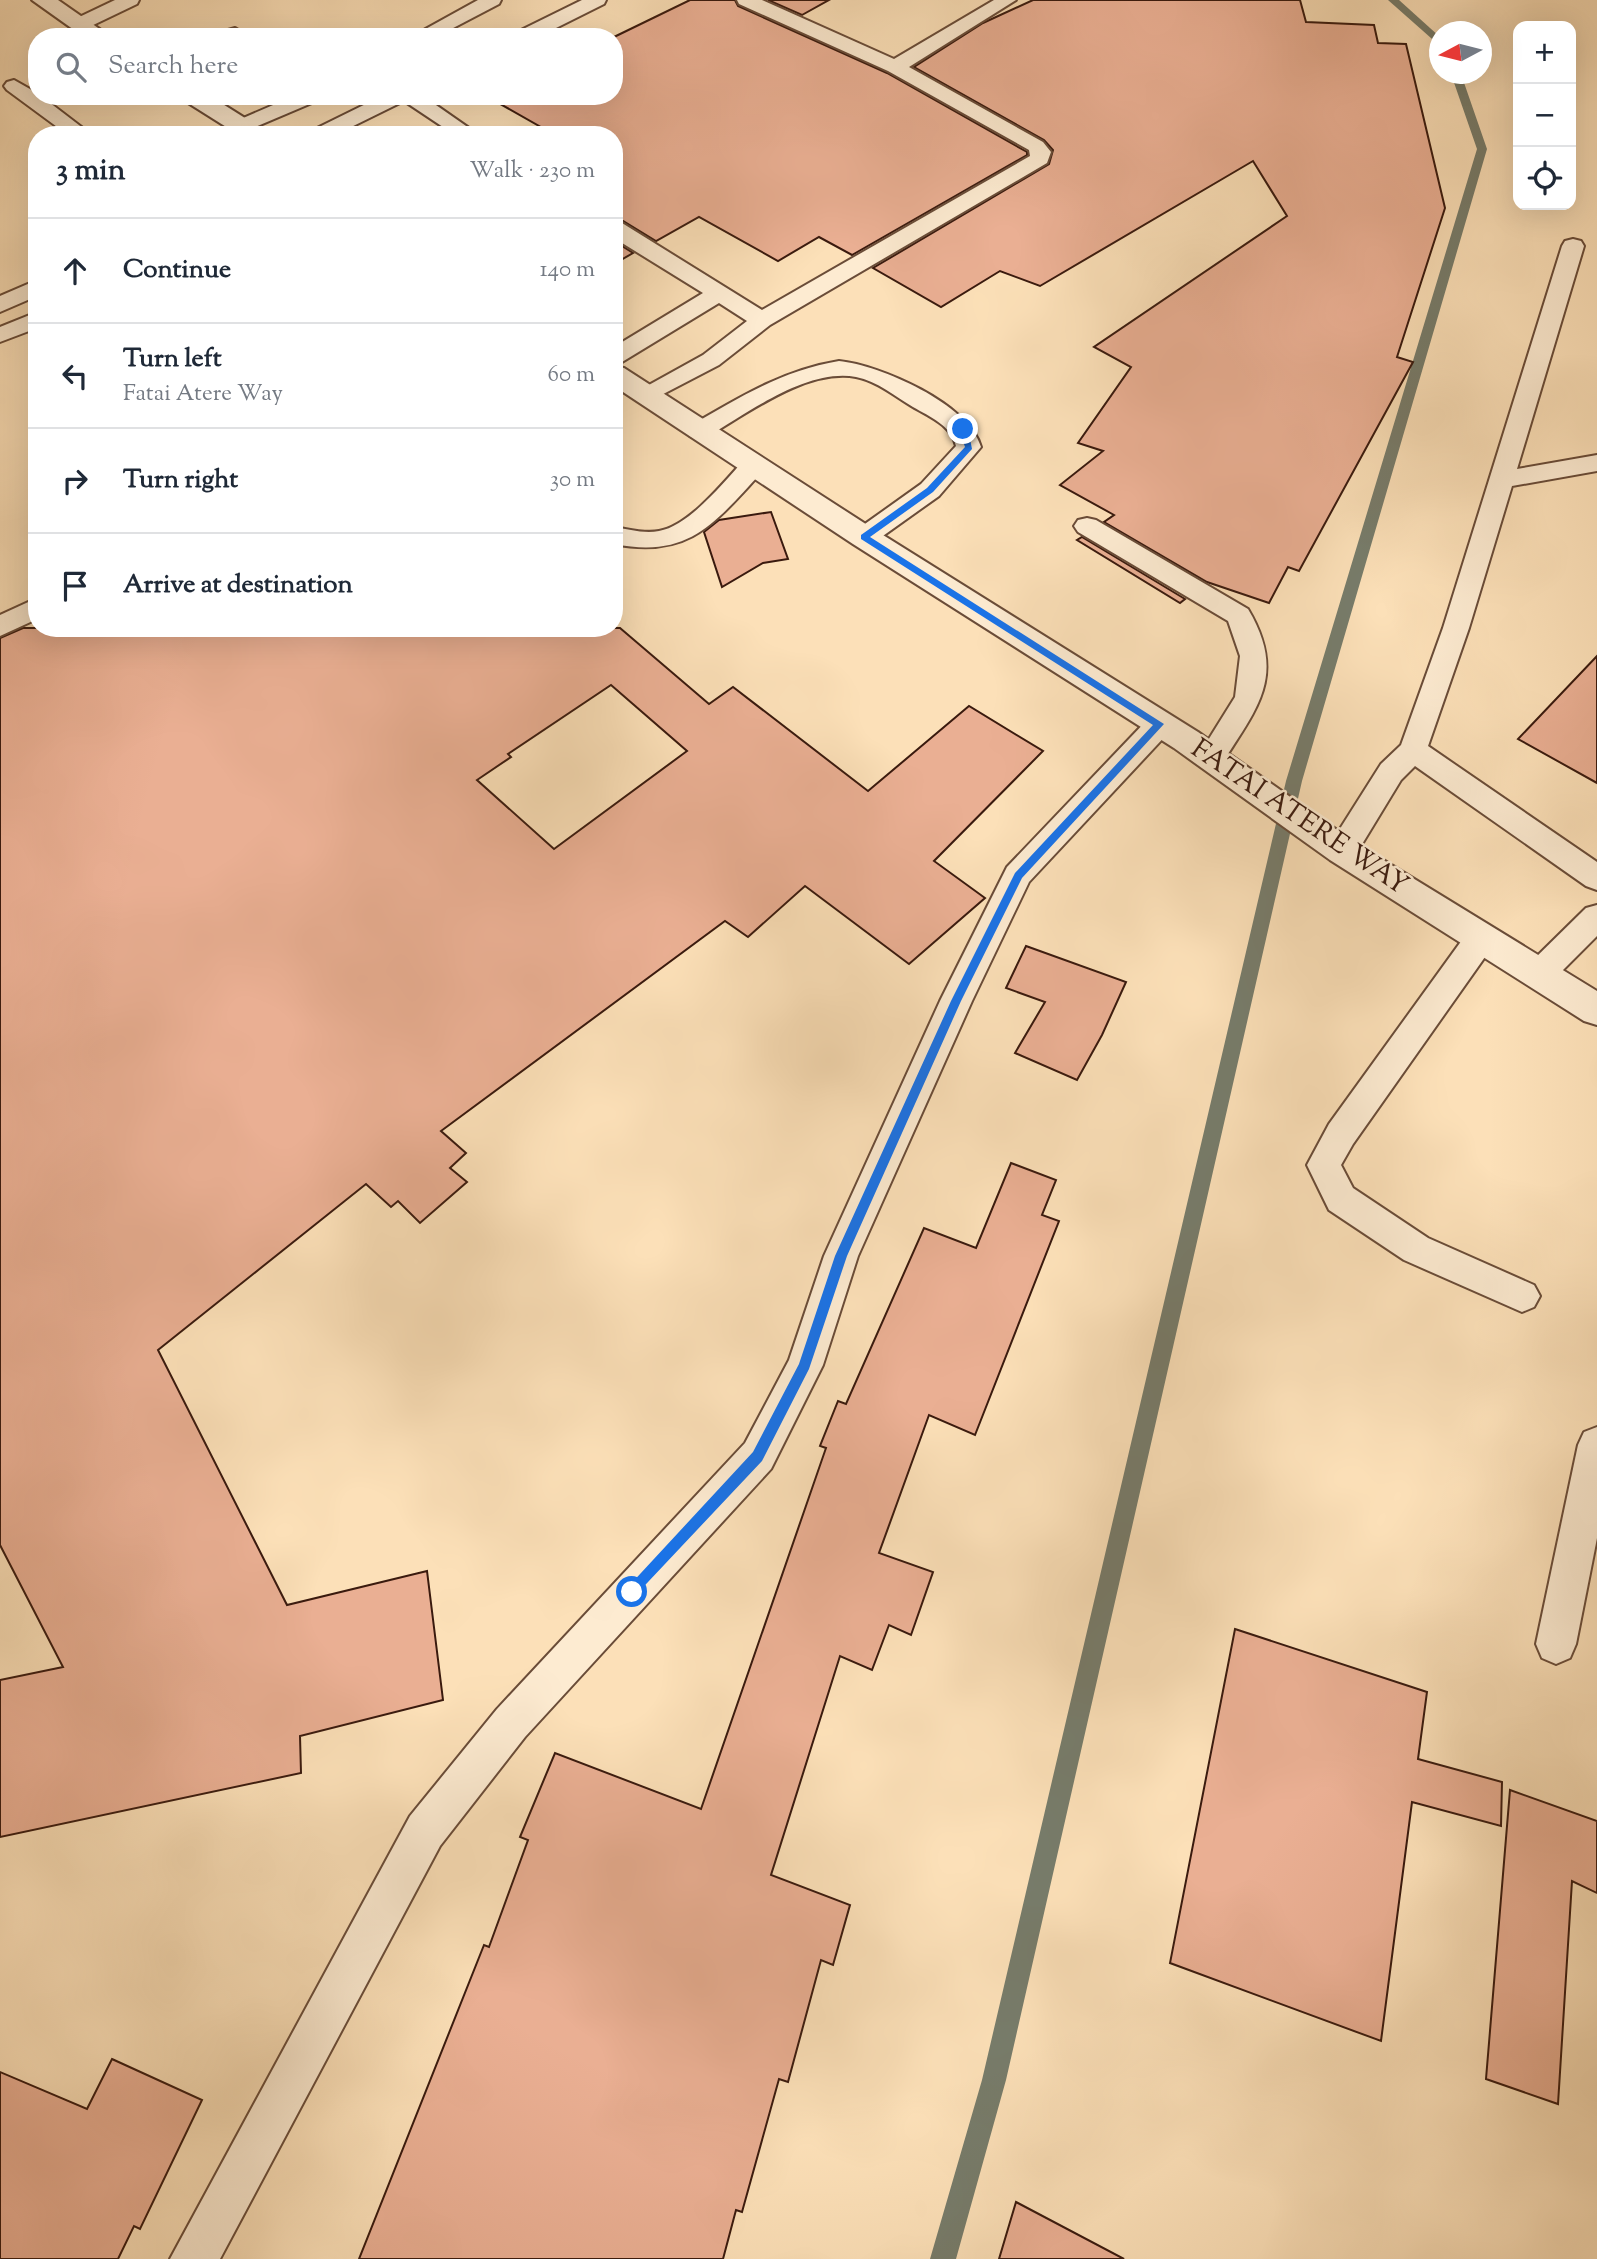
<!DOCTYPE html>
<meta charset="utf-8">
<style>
:root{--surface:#fff;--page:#f2f2f3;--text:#1f2937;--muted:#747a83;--line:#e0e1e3}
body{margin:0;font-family:"Sorts Mill Goudy",serif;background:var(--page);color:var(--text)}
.controls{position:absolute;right:21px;top:21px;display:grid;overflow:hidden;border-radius:14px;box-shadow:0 7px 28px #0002}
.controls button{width:63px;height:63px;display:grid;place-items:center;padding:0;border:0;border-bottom:2px solid var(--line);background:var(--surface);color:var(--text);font:35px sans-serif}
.compass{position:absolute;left:1429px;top:21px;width:63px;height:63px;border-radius:50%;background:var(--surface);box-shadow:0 7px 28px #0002;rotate:263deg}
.stop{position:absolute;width:21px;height:21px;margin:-16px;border:5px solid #1a73e8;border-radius:50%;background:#fff}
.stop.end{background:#1a73e8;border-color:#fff;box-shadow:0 2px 7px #0008}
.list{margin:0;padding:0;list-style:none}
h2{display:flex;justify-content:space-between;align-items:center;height:91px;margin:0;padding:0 28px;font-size:30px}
h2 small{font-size:23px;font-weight:400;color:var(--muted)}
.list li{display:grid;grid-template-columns:46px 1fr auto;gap:21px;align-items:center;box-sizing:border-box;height:105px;padding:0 28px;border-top:2px solid var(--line)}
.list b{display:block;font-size:26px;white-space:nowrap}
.list p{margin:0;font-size:23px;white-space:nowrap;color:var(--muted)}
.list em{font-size:23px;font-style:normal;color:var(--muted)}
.icon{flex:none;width:38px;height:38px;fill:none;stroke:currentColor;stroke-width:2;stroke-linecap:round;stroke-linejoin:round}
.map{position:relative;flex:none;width:1597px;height:2259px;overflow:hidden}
.search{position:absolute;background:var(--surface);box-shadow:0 7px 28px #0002;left:28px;top:28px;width:595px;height:77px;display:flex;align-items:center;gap:18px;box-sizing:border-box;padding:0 24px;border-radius:28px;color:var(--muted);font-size:26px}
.panel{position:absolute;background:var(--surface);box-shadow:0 7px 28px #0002;left:28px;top:126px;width:595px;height:511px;border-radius:28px}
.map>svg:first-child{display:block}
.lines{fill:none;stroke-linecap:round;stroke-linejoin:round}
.stream{fill:#777c6b;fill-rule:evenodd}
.building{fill:#eaaf93;stroke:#3a1a0e;stroke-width:2;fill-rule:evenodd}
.service-casing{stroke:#6a4c38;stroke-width:4}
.tertiary-casing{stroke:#6a4c38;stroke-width:4}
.service{fill:#fdebd1;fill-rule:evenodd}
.tertiary{fill:#fdebd1;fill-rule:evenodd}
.route{fill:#1a73e8}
.labels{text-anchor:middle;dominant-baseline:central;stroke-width:5;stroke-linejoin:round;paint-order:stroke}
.street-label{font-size:28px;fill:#3a1a0e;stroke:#fdebd1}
</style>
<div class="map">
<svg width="1597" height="2259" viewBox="0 0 1597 2259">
<rect width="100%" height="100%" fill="#fce0b8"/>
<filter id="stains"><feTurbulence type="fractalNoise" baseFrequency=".00286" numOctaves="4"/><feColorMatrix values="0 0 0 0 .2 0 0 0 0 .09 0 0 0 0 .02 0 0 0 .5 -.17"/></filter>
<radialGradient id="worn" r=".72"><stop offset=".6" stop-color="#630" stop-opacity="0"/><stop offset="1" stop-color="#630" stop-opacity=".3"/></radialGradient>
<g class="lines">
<g class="stream">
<path d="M 1388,0 L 1399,0 L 1440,37 L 1440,46 Z"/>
<path d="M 1451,74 L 1461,74 L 1487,149 L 1302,781 L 1006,2080 L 956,2259 L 930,2259 L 982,2080 L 1286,781 L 1477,149 Z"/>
</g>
</g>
<g class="building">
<path d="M 690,0 L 735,0 L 738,6 L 887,73 L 1027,152 L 1027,155 L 852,255 L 819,237 L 778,261 L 699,217 L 656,241 L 623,221 L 614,219 L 614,135 L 555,135 L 488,97 L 614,96 L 614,37 Z"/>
<path d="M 768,0 L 829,0 L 802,15 Z"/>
<path d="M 1033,0 L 1300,0 L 1306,22 L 1374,25 L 1378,43 L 1406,44 L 1445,208 L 1397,357 L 1413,362 L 1299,571 L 1288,567 L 1269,603 L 1207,582 L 1104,522 L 1114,515 L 1060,485 L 1103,451 L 1078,443 L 1131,367 L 1094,347 L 1287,216 L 1253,161 L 1040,286 L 1000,271 L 941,307 L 873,268 L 1049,164 L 1053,150 L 1044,140 L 914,67 L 983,23 Z"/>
<path d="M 614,241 L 633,253 L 614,264 Z"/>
<path d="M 771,512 L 788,559 L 763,563 L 722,587 L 704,532 L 719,520 Z"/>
<path d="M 1082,537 L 1185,599 L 1180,603 L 1077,540 Z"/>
<path d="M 23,628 L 620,628 L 709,704 L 733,687 L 868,791 L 969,706 L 1043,751 L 934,861 L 985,898 L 909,964 L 805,886 L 748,937 L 725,921 L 441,1131 L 466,1153 L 450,1168 L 467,1182 L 420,1223 L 398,1201 L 391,1207 L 366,1184 L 158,1350 L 287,1605 L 427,1571 L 443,1700 L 300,1736 L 301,1773 L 0,1837 L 0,1680 L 63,1667 L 0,1545 L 0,638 ZM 611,685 L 687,751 L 554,849 L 477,780 L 511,757 L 508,754 Z"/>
<path d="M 1597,656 L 1597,783 L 1518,739 Z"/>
<path d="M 1026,946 L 1126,982 L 1102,1035 L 1077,1080 L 1015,1053 L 1045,1002 L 1006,988 Z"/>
<path d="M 1011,1163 L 1056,1180 L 1042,1215 L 1059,1221 L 975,1435 L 929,1415 L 879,1553 L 933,1572 L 911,1635 L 889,1625 L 872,1670 L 840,1656 L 771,1875 L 850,1905 L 833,1965 L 821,1960 L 788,2082 L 779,2079 L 742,2212 L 736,2210 L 723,2259 L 359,2259 L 484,1945 L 489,1947 L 528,1840 L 520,1837 L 555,1753 L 701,1809 L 826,1448 L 820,1446 L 838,1401 L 846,1404 L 924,1228 L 976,1248 Z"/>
<path d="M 1235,1629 L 1427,1692 L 1418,1759 L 1502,1782 L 1501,1826 L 1412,1802 L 1381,2041 L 1170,1963 Z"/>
<path d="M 1510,1790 L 1597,1821 L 1597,1893 L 1572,1881 L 1558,2104 L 1486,2079 Z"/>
<path d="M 112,2059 L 202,2100 L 140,2229 L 134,2226 L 118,2259 L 0,2259 L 0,2072 L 87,2109 Z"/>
<path d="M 1016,2202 L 1124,2259 L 999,2259 Z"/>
</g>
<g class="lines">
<defs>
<g id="service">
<path d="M 115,0 L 139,0 L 137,4 L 87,28 L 73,28 L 70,24 L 73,20 Z"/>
<path d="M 478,0 L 501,0 L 499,4 L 436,37 L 411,37 Z"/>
<path d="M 582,0 L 606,0 L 604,4 L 538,37 L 512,37 L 515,33 Z"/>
<path d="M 737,0 L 762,0 L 894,59 L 994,0 L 1016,0 L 909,67 L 1043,142 L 1051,152 L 1047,163 L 770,325 L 719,365 L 646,403 L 638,401 L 634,396 L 638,391 L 703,355 L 747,321 L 719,303 L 622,362 L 614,364 L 614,347 L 703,293 L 614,238 L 614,222 L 622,223 L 762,310 L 1030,156 L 1029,150 L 888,71 L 739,4 Z"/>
<path d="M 235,28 L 250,37 L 227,37 L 225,34 L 228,30 Z"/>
<path d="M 14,80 L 37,93 L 37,96 L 41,96 L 92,135 L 68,135 L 7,90 L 4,86 L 7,82 Z"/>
<path d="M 294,96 L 322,96 L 319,100 L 248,130 L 234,130 L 231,126 L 234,122 Z"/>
<path d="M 382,96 L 423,96 L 479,135 L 455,135 L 404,101 L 335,135 L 308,135 L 311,131 Z"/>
<path d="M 1573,239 L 1581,241 L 1584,246 L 1517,469 L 1597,455 L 1597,471 L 1512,486 L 1469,628 L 1428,746 L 1597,862 L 1597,890 L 1586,886 L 1415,766 L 1401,780 L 1353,859 L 1342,862 L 1331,859 L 1327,851 L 1331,843 L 1381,764 L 1401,745 L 1443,628 L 1562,246 L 1565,241 Z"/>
<path d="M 37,280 L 37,296 L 0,312 L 0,296 Z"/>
<path d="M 37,312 L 37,328 L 0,342 L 0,327 Z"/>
<path d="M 839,361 C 880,365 969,404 981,447 L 939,496 L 873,543 L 864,546 L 855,543 L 851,537 L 855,531 L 921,484 L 956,446 C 951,425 930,417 913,407 C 896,397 877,381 856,377 C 807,368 748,413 708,436 L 699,439 L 690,436 L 687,431 L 690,426 C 738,398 783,370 839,361 Z"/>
<path d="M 753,458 L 762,460 L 765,466 L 762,472 C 714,523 690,559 614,544 L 614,527 C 628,529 644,534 659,531 C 689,526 724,482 744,460 Z"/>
<path d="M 1087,518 L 1096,520 L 1248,609 C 1288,676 1256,709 1221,765 L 1211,769 L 1201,765 L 1197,758 L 1235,697 L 1240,656 L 1228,621 L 1078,532 L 1074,526 L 1078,520 Z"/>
<path d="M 37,598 L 37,619 L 0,636 L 0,615 Z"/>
<path d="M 1160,714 L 1170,717 L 1174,724 L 1170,731 L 1029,882 L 972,1001 L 858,1256 L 823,1365 L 771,1469 L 525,1737 L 440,1846 L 220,2259 L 170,2259 L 410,1816 L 497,1709 L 745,1443 L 789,1360 L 824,1256 L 940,1001 L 1007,867 L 1150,717 Z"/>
<path d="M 1597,905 L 1597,936 L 1550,983 L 1539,987 L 1528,983 L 1523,974 L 1528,965 L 1586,908 Z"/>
<path d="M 1481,926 L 1492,929 L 1496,938 L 1492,947 L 1353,1144 L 1341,1165 L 1353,1188 L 1428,1238 L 1534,1285 L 1540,1296 L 1534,1307 L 1522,1312 L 1404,1260 L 1329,1210 L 1307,1165 L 1329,1124 L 1470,929 Z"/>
<path d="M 1597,1427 L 1597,1538 L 1576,1644 L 1570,1658 L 1556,1664 L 1542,1658 L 1536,1644 L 1578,1445 L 1584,1432 Z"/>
</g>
<g id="tertiary">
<path d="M 32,0 L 58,0 L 111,37 L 84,37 Z"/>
<path d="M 181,96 L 210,96 L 264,130 L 268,135 L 239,135 L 185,101 Z"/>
<path d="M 614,366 L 624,368 L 875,530 L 1198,732 L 1354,842 L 1597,991 L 1597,1025 L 1584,1021 L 1330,860 L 1174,748 L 853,544 L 614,386 Z"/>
</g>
</defs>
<use href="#service" class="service-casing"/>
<use href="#tertiary" class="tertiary-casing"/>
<use href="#service" class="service"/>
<use href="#tertiary" class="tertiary"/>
</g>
<path class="route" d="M 963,427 L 968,429 L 972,449 L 933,492 L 870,537 L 1164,724 L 1022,878 L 961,1001 L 847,1256 L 809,1369 L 762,1461 L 632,1599 L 626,1592 L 628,1587 L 753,1452 L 799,1364 L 835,1256 L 951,1001 L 1015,873 L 1153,725 L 861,539 L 861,535 L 927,488 L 965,447 L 959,429 Z"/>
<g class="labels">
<g class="street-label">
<text transform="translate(1299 818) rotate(34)">FATAI ATERE WAY</text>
</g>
</g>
<rect width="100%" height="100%" filter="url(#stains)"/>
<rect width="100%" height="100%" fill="url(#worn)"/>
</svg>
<div class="controls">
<button>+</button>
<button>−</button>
<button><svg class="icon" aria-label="locate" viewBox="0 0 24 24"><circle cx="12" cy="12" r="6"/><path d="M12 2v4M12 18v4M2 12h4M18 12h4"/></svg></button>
</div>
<svg class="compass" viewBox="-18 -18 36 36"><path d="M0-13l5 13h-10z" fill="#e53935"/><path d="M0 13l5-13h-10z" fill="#747a83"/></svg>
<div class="stop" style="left:632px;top:1592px"></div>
<div class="stop end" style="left:963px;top:429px"></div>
<div class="search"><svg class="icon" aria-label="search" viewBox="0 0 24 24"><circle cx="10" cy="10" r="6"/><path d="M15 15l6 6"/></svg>Search here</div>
<section class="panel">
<h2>3 min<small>Walk · 230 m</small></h2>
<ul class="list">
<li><svg class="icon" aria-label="ahead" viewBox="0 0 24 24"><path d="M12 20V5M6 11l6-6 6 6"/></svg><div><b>Continue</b></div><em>140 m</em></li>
<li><svg class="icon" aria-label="left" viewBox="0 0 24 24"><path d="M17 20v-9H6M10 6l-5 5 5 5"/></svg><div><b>Turn left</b><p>Fatai Atere Way</p></div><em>60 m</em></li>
<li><svg class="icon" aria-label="right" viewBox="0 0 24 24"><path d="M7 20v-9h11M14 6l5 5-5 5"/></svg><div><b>Turn right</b></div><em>30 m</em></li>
<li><svg class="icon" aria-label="arrive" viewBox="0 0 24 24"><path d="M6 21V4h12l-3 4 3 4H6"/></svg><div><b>Arrive at destination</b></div></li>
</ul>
</section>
</div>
